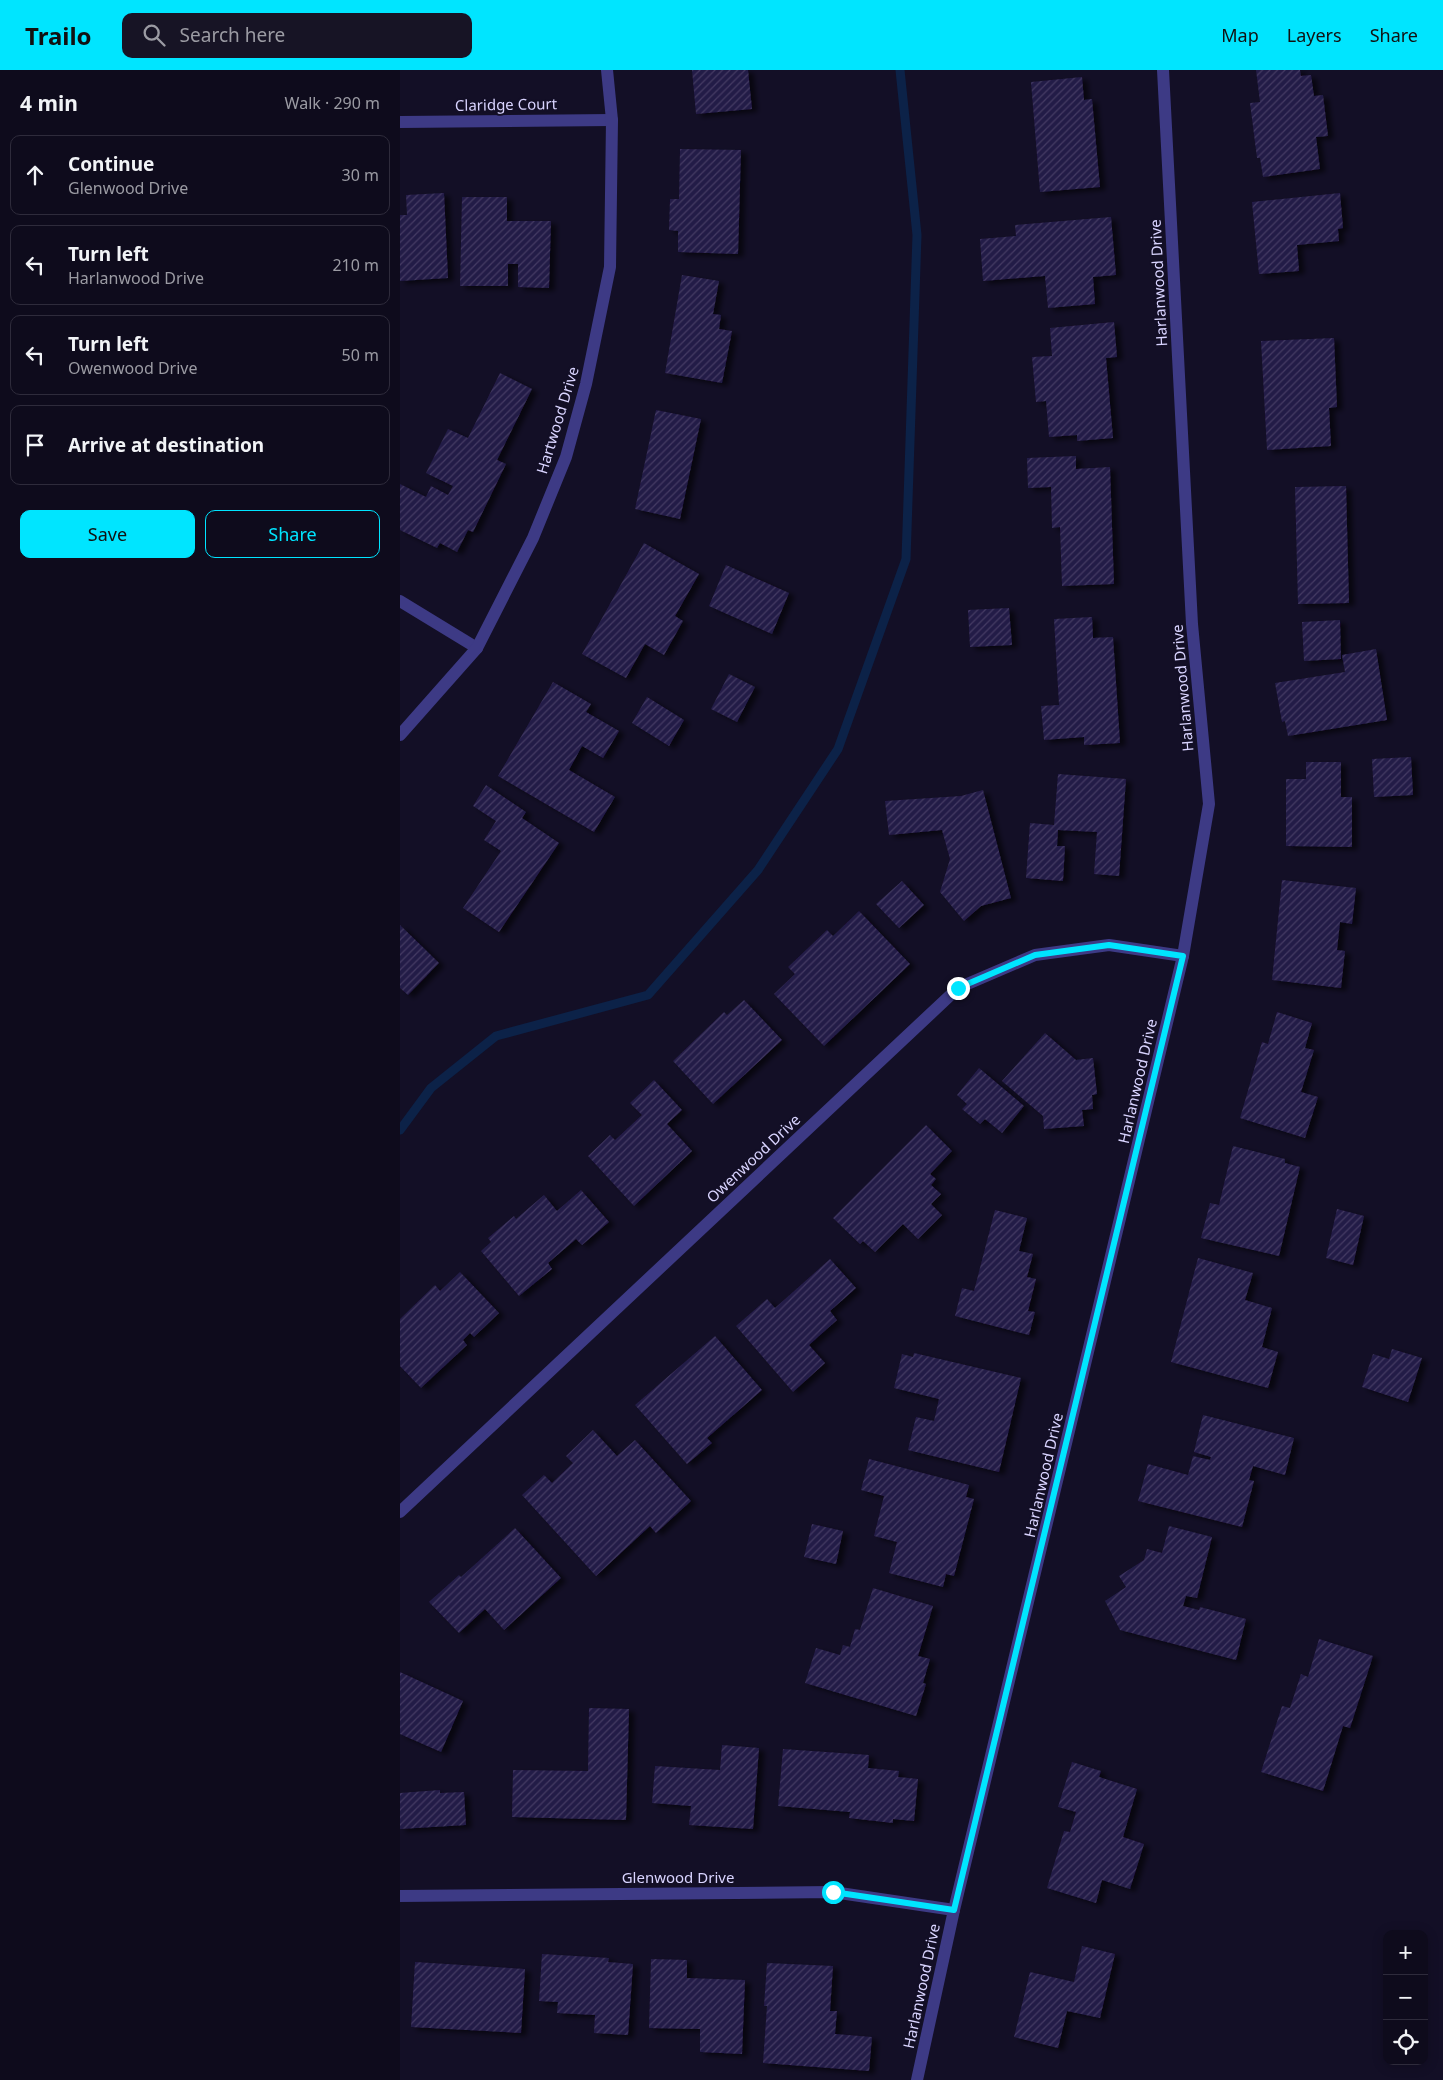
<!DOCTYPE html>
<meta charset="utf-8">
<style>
:root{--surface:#0e0b1c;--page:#171425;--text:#f1f3f6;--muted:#9b9ba3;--line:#2e2b3b;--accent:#00e5ff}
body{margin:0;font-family:"Noto Sans",sans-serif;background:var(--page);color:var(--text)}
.controls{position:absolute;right:15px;bottom:15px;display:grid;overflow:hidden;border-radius:10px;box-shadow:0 2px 12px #0003}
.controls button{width:45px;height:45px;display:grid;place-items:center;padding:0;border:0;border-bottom:1px solid var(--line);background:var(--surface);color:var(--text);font:25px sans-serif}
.stop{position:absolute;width:15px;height:15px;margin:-11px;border:4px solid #00e5ff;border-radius:50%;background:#fff}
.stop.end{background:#00e5ff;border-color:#fff;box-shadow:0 1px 5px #0008}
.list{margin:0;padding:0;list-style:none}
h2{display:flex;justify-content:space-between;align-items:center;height:65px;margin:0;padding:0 20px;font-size:21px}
h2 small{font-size:16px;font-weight:400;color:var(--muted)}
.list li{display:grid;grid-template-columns:32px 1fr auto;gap:15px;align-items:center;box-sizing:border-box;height:80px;margin:0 10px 10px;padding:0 10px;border:1px solid var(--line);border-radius:10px}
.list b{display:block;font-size:19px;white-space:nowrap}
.list p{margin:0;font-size:16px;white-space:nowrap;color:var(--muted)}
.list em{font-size:16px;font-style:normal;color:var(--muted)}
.actions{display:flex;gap:10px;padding:15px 20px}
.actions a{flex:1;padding:11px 0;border:1px solid var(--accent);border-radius:10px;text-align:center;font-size:18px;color:var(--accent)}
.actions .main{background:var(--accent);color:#111}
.icon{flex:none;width:28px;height:28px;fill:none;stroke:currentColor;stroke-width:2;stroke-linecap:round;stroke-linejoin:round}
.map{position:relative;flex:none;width:1043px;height:2010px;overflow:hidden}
header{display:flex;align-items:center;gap:30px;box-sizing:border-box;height:70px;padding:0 25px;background:var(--accent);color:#111}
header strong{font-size:24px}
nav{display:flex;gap:28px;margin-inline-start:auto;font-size:18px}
.search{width:350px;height:45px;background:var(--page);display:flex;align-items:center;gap:12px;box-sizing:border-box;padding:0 18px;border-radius:10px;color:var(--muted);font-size:19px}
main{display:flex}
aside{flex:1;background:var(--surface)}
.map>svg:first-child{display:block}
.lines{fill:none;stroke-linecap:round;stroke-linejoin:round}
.stream{stroke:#0c2248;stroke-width:9}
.building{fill:url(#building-hatch);filter:url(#shadow)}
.minor{stroke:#3d3a85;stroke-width:12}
.route{stroke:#00e5ff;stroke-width:6}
.labels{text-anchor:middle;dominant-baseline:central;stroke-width:4;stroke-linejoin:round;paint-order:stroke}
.street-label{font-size:15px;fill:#d9d4ff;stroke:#130f26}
</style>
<header>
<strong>Trailo</strong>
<div class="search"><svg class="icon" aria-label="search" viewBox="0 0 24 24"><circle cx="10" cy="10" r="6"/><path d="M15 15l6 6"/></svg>Search here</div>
<nav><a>Map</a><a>Layers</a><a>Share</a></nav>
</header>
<main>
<aside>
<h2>4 min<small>Walk · 290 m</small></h2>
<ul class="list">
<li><svg class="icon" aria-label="ahead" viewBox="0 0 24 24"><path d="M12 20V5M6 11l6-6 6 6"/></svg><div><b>Continue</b><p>Glenwood Drive</p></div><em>30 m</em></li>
<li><svg class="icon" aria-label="left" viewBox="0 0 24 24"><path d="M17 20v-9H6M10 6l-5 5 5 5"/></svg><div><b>Turn left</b><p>Harlanwood Drive</p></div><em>210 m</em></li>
<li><svg class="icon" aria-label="left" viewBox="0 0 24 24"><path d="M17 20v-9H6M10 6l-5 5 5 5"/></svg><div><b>Turn left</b><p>Owenwood Drive</p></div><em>50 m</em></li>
<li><svg class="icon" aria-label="arrive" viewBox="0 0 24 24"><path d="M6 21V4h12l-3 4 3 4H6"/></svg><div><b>Arrive at destination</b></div></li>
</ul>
<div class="actions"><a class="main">Save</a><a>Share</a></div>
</aside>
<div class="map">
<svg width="1043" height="2010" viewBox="0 0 1043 2010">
<defs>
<pattern id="building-hatch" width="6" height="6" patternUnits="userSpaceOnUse" patternTransform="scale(1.25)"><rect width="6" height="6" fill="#241b47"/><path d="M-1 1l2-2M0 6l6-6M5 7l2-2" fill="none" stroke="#433b63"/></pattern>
<filter id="shadow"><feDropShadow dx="5.5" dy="3" stdDeviation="2.5" flood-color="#0009"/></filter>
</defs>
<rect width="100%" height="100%" fill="#130f26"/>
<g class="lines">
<path class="stream" d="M 0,1060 L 31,1018 L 96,966 L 248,925 L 358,800 L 438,679 L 506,489 L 517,165 L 500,0"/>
</g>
<g class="building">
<path d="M 292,0 L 348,0 L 352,39 L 296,44 Z"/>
<path d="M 856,0 L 900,0 L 901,6 L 911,5 L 914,26 L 923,25 L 928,66 L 916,67 L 920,99 L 863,107 L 860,88 L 857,88 L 850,33 L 860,32 Z"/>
<path d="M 682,7 L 684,30 L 692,29 L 700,117 L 640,122 L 631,12 Z"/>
<path d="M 280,79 L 341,80 L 338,184 L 278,182 L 278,161 L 269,160 L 270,129 L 279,129 Z"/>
<path d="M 44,123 L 48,208 L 0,211 L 0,145 L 7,145 L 6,125 Z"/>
<path d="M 940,123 L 943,158 L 938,159 L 939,171 L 897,175 L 899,201 L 859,204 L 852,132 Z"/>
<path d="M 62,127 L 107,127 L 107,151 L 151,151 L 149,218 L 118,217 L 118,194 L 108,194 L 108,216 L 60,216 Z"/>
<path d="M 711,147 L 716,205 L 693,207 L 695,234 L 648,238 L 645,206 L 583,211 L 580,169 L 616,166 L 615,155 Z"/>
<path d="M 282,205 L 319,211 L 313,244 L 321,245 L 319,259 L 332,261 L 322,313 L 265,303 Z"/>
<path d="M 714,252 L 717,287 L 706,288 L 713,368 L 677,371 L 677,365 L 649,367 L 646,331 L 636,332 L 632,287 L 652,286 L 650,258 Z"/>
<path d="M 934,268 L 937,337 L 929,338 L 931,376 L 867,380 L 861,271 Z"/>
<path d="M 100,303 L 132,319 L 97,390 L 106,394 L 73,462 L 68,460 L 57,482 L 40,473 L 37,478 L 0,460 L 0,414 L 26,427 L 31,416 L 48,425 L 53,416 L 26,403 L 48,359 L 68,368 Z"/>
<path d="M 256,340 L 301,349 L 280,449 L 235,439 Z"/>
<path d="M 676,386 L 676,399 L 710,397 L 714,514 L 662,516 L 660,457 L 652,458 L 651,417 L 628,418 L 627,388 Z"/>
<path d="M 946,416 L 949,533 L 898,534 L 895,417 Z"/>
<path d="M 244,473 L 299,504 L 275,546 L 283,551 L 264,585 L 245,574 L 226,608 L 182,584 Z"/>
<path d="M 326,495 L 389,523 L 372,564 L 309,536 Z"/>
<path d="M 609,538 L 612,575 L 570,577 L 568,540 Z"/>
<path d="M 692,547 L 693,568 L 713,567 L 720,673 L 684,675 L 684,667 L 644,670 L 641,636 L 659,635 L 654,549 Z"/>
<path d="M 940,550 L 941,589 L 904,591 L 902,552 Z"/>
<path d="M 976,579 L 987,650 L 888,666 L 885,651 L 882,652 L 875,613 L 945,602 L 942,585 Z"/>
<path d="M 329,604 L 355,617 L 337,652 L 311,639 Z"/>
<path d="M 153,612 L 191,634 L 186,642 L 219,661 L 203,688 L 182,676 L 169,700 L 215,727 L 194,762 L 98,706 Z"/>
<path d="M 247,627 L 284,650 L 269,676 L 232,653 Z"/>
<path d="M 1011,687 L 1013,725 L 974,727 L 972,689 Z"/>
<path d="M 906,692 L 941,692 L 941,727 L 952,727 L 952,777 L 886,776 L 886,709 L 906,709 Z"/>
<path d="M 658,704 L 726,709 L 719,806 L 694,804 L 697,762 L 658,760 L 657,776 L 665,776 L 663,811 L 626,808 L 630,753 L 654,755 Z"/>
<path d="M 86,715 L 126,742 L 122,748 L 159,773 L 99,862 L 63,838 L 101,781 L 84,770 L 96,751 L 73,736 Z"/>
<path d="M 583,720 L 611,828 L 581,836 L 564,851 L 540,822 L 550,789 L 542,760 L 489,765 L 485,731 L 561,726 Z"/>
<path d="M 882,810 L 956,818 L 952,854 L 940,852 L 937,880 L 945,881 L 941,918 L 872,910 Z"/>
<path d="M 502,811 L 524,835 L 499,858 L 476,834 Z"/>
<path d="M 459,841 L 510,894 L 424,976 L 374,924 L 395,904 L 388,897 L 427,860 L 433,866 Z"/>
<path d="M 0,855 L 39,893 L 8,925 L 0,918 Z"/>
<path d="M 344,930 L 382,970 L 313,1034 L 273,991 L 324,942 L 327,945 Z"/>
<path d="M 877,942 L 912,953 L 905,978 L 914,980 L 901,1022 L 918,1027 L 905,1068 L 840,1048 L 862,972 L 868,974 Z"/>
<path d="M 645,963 L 676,990 L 693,988 L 697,1024 L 692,1025 L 693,1039 L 682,1040 L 684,1056 L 644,1059 L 643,1046 L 602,1011 Z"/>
<path d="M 579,998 L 624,1036 L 602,1063 L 585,1049 L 580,1054 L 562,1039 L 567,1034 L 557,1025 Z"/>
<path d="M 254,1010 L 282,1040 L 267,1054 L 292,1081 L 234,1136 L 188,1086 L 210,1065 L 215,1070 L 242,1045 L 230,1033 Z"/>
<path d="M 526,1055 L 552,1081 L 530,1104 L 536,1109 L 531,1115 L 541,1124 L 531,1134 L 542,1145 L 518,1169 L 503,1154 L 475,1182 L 463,1171 L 460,1174 L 433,1148 Z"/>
<path d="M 833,1076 L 885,1089 L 885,1093 L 900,1097 L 879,1186 L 801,1168 L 810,1133 L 819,1135 Z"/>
<path d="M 181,1120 L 209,1152 L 182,1175 L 176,1169 L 148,1193 L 152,1199 L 119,1226 L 81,1181 L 91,1172 L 88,1168 L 114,1146 L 116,1149 L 144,1125 L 157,1141 Z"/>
<path d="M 937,1139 L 964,1146 L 953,1195 L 926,1188 Z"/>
<path d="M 595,1140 L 627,1148 L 619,1181 L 633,1184 L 627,1207 L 636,1209 L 628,1241 L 635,1242 L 629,1265 L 555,1246 L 562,1218 L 574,1221 Z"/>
<path d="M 798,1188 L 853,1203 L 845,1230 L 872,1238 L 862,1277 L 878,1282 L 868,1318 L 771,1292 Z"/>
<path d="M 430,1189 L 456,1218 L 430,1241 L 437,1250 L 409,1275 L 425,1293 L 393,1322 L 336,1256 L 367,1229 L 375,1238 Z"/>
<path d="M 60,1202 L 99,1243 L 74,1267 L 70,1263 L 63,1270 L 67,1275 L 21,1318 L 0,1296 L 0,1249 L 35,1215 L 40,1221 Z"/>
<path d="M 315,1266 L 362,1320 L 307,1368 L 312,1373 L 287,1394 L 235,1335 Z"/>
<path d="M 992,1279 L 1022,1288 L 1008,1332 L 962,1317 L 973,1284 L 989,1289 Z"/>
<path d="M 514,1283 L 621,1308 L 599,1402 L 508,1380 L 516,1347 L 534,1351 L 539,1329 L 494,1318 L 502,1284 L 513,1287 Z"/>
<path d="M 803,1345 L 894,1368 L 885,1405 L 853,1396 L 849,1410 L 854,1411 L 842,1457 L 738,1431 L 748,1394 L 788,1405 L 793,1386 L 810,1390 L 811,1387 L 794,1382 Z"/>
<path d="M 193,1360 L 217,1386 L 235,1370 L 291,1431 L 256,1463 L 250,1456 L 196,1506 L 122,1425 L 144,1405 L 152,1413 L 173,1393 L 166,1386 Z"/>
<path d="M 469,1389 L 569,1415 L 566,1427 L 574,1429 L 554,1506 L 546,1504 L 543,1517 L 489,1503 L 497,1472 L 474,1466 L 484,1426 L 461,1420 Z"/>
<path d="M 412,1454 L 443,1461 L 436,1494 L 404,1487 Z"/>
<path d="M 769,1456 L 812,1467 L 797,1528 L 786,1526 L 783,1536 L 799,1540 L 800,1537 L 846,1549 L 836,1590 L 720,1560 L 705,1531 L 726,1517 L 719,1506 L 744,1490 L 747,1479 L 762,1483 Z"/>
<path d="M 115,1458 L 161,1508 L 104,1560 L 85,1539 L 59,1563 L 29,1532 L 59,1505 L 61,1507 Z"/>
<path d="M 473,1518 L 533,1536 L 518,1586 L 530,1589 L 523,1613 L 526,1614 L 516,1646 L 405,1613 L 416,1578 L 440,1585 L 443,1575 L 450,1577 L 455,1559 L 460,1560 Z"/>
<path d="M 919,1569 L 973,1586 L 950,1658 L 943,1656 L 923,1721 L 861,1702 L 882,1636 L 890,1638 L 901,1604 L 908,1607 Z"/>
<path d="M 0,1602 L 63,1631 L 41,1682 L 0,1664 Z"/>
<path d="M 189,1638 L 229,1639 L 226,1750 L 112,1747 L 113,1700 L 188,1701 Z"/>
<path d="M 322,1675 L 359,1678 L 353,1759 L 289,1755 L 291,1736 L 252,1733 L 255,1696 L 320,1700 Z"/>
<path d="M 383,1679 L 469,1685 L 468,1698 L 499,1701 L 498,1707 L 518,1709 L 514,1751 L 493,1749 L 493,1753 L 449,1748 L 450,1742 L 378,1736 Z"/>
<path d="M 672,1692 L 701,1701 L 699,1707 L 737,1719 L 723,1767 L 744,1774 L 730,1819 L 702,1810 L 696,1833 L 647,1818 L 664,1761 L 670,1762 L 676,1742 L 658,1737 Z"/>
<path d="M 40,1720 L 40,1723 L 64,1722 L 66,1755 L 0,1759 L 0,1723 Z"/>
<path d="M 682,1876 L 715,1884 L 700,1948 L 667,1941 L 658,1978 L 614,1967 L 630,1902 L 674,1912 Z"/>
<path d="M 142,1884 L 209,1888 L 208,1892 L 233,1894 L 228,1965 L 194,1963 L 195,1945 L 157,1943 L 158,1932 L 139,1931 Z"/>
<path d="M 251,1889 L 287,1890 L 287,1908 L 345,1910 L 342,1984 L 300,1982 L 300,1959 L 249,1958 Z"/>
<path d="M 15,1892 L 125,1899 L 121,1963 L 11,1957 Z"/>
<path d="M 367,1893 L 433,1896 L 430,1941 L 437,1941 L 435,1964 L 472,1967 L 469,2001 L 363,1993 L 367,1936 L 364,1936 Z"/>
</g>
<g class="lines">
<g class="minor">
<path d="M 0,52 L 212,50"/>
<path d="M 0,531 L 77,578"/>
<path d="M 0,665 L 77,578 L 133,468 L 166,387 L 186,314 L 210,197 L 212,50 L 207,0"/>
<path d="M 0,1442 L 558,918 L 635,885 L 709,875 L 783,886"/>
<path d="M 0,1826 L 433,1822 L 554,1840"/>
<path d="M 517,2010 L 554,1840 L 783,886 L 809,734 L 792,554 L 763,0"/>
</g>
</g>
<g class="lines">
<path class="route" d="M 433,1822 L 554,1840 L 783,886 L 709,875 L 635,885 L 558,918"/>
</g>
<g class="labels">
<g class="street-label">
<text transform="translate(106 34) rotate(-1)">Claridge Court</text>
<text transform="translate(758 213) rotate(-93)">Harlanwood Drive</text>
<text transform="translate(157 350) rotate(-73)">Hartwood Drive</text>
<text transform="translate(782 618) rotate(-95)">Harlanwood Drive</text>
<text transform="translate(737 1011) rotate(-77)">Harlanwood Drive</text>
<text transform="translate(353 1088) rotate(-43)">Owenwood Drive</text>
<text transform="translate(643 1405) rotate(-77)">Harlanwood Drive</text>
<text x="278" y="1807">Glenwood Drive</text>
<text transform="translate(521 1916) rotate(-78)">Harlanwood Drive</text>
</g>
</g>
</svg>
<div class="controls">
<button>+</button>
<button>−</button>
<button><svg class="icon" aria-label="locate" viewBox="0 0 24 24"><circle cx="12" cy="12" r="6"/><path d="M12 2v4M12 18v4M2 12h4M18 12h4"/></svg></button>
</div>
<div class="stop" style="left:433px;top:1822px"></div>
<div class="stop end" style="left:558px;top:918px"></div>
</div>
</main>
